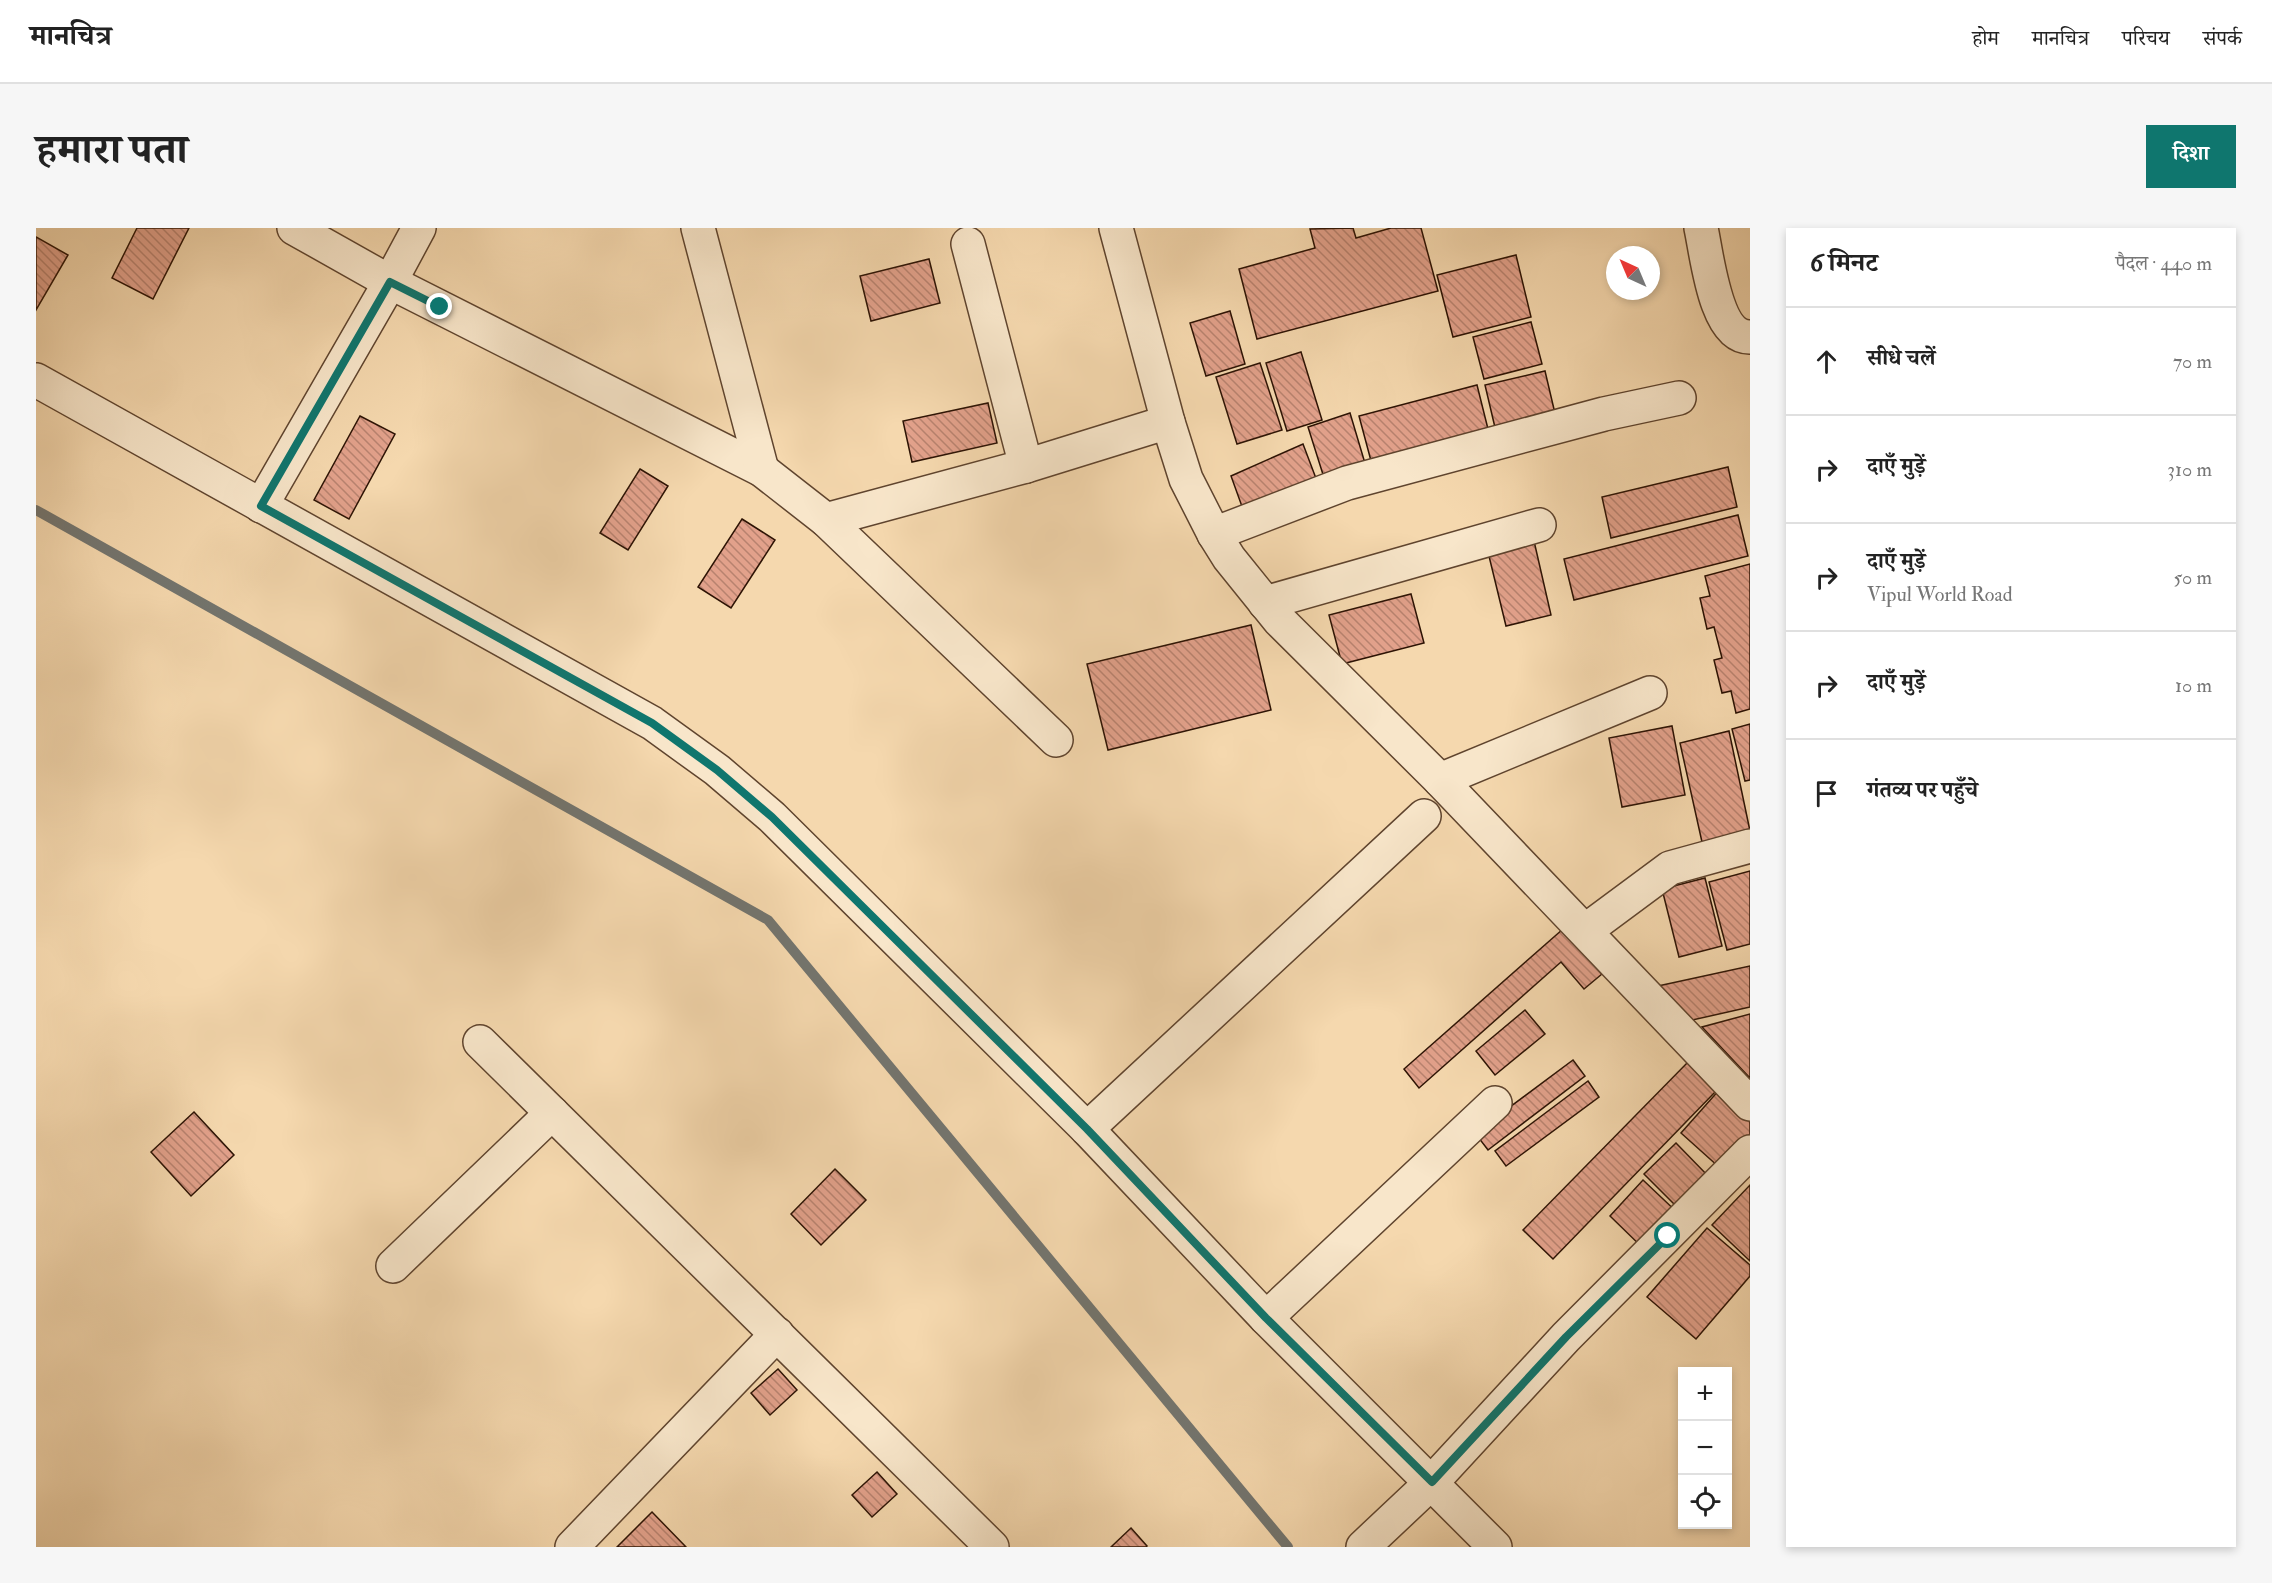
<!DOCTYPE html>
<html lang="hi">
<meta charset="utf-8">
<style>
:root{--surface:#fff;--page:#f6f6f6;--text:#222;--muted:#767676;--line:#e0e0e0;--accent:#0f766e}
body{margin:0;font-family:"IM FELL Double Pica","Noto Serif Devanagari",serif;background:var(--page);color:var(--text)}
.controls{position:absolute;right:18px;bottom:18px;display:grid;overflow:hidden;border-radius:0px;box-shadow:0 3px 9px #0003}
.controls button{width:54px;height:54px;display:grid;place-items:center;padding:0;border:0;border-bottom:2px solid var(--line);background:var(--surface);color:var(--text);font:30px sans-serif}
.compass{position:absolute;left:1570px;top:18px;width:54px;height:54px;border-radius:50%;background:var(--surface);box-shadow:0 3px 9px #0003;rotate:316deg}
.stop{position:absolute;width:18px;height:18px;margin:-14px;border:4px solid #0f766e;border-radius:50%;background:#fff}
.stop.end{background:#0f766e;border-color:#fff;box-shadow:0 2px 6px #0008}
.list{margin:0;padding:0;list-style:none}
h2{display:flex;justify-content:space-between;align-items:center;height:78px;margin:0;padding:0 24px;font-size:26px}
h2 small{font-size:20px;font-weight:400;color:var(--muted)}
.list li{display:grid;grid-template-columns:39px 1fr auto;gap:18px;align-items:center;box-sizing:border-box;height:108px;padding:0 24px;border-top:2px solid var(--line)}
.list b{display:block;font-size:22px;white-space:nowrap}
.list p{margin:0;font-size:20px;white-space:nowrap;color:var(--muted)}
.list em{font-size:20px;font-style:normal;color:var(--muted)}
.icon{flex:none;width:33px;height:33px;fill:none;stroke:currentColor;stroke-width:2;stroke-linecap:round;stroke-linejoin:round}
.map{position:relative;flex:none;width:1714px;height:1319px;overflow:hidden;border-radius:0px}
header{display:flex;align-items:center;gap:36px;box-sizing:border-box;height:84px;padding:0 30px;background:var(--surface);border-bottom:2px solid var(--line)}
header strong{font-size:28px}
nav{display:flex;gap:33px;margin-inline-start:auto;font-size:21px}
.intro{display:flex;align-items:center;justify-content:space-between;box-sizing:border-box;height:144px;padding:0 36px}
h1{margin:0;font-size:42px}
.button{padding:15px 27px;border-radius:0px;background:var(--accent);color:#fff;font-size:21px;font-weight:700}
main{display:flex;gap:36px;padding:0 36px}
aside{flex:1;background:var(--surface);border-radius:0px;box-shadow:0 3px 9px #0003}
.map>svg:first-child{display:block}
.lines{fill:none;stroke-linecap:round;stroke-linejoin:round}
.stream{stroke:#73756f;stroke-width:10}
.building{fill:url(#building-back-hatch);stroke:#2d1304;stroke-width:1.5}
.minor-casing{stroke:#5f442e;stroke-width:36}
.minor{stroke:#f8e6ca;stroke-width:33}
.route{stroke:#0f766e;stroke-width:8}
</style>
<header>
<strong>मानचित्र</strong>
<nav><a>होम</a><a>मानचित्र</a><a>परिचय</a><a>संपर्क</a></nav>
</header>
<div class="intro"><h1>हमारा पता</h1><a class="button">दिशा</a></div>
<main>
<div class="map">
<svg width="1714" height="1319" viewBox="0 0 1714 1319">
<defs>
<pattern id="building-back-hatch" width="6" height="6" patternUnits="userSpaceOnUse" patternTransform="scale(1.5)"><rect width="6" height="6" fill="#e2a18b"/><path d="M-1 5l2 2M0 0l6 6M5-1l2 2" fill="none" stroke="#b8826f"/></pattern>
</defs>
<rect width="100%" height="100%" fill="#f5d8ae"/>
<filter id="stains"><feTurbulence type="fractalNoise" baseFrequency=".00333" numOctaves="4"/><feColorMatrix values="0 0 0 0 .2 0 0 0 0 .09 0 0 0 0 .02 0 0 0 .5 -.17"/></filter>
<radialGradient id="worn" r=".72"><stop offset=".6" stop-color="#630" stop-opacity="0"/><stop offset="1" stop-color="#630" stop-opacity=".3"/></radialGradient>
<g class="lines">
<path class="stream" d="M 0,282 L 732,692 L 1252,1319"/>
</g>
<g class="building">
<path d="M 101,0 L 153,0 L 117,71 L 76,50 Z"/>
<path d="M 1317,0 L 1320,10 L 1355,0 L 1385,0 L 1402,63 L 1221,111 L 1203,41 L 1279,20 L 1274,1 Z"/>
<path d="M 0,9 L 32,27 L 0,82 Z"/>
<path d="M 1480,27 L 1495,89 L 1417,109 L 1401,47 Z"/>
<path d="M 893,31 L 904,75 L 835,93 L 824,48 Z"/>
<path d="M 1194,83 L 1209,136 L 1170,148 L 1154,95 Z"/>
<path d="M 1495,94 L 1506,136 L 1448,151 L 1437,109 Z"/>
<path d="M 1265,124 L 1286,192 L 1251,203 L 1230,135 Z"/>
<path d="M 1224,135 L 1246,202 L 1201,216 L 1180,149 Z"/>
<path d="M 1509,143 L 1521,194 L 1461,208 L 1449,157 Z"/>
<path d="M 1441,157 L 1455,213 L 1338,244 L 1323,188 Z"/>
<path d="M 952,175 L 961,215 L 876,234 L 867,193 Z"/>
<path d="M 1314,185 L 1331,242 L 1290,256 L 1272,199 Z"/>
<path d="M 324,188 L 359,206 L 313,291 L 278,272 Z"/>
<path d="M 1267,216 L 1284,261 L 1208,284 L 1195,248 Z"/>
<path d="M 1692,239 L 1701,279 L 1575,310 L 1566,269 Z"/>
<path d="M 604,241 L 632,258 L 592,322 L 564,305 Z"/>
<path d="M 1702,287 L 1712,328 L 1538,372 L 1528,331 Z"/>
<path d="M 706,291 L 739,312 L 695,380 L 662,359 Z"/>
<path d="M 1498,313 L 1515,387 L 1470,398 L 1452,324 Z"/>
<path d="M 1714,336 L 1714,481 L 1700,485 L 1695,463 L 1686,465 L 1678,432 L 1686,430 L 1678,399 L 1671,401 L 1664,370 L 1674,368 L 1669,348 Z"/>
<path d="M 1375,366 L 1388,415 L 1306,436 L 1293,387 Z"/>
<path d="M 1215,397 L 1235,482 L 1072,522 L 1051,436 Z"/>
<path d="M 1714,496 L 1714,552 L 1709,553 L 1696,501 Z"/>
<path d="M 1636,498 L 1649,567 L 1586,579 L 1573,510 Z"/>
<path d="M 1693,503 L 1714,603 L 1666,614 L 1644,515 Z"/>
<path d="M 1714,643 L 1714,716 L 1691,722 L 1673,654 Z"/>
<path d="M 1669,650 L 1686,718 L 1643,729 L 1626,661 Z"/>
<path d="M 1527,701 L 1566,746 L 1548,761 L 1525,734 L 1383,860 L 1368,841 Z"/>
<path d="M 1714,738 L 1714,779 L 1652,793 L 1622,758 Z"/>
<path d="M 1489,782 L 1509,806 L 1459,847 L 1440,823 Z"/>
<path d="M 1714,786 L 1714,850 L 1666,799 Z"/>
<path d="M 1537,832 L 1549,848 L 1452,922 L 1439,905 Z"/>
<path d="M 1652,834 L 1681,862 L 1517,1031 L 1487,1002 Z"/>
<path d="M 1552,853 L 1563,869 L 1470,938 L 1459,923 Z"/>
<path d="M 1684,861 L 1714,888 L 1714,907 L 1684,940 L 1645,905 Z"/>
<path d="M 158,884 L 198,927 L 155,968 L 115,924 Z"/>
<path d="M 1640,915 L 1674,950 L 1643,981 L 1608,946 Z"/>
<path d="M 799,941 L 830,972 L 785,1017 L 755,986 Z"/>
<path d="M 1607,952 L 1646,989 L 1612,1025 L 1574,988 Z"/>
<path d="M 1714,957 L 1714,1033 L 1676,997 Z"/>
<path d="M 1671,1000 L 1714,1037 L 1714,1048 L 1660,1111 L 1611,1069 Z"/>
<path d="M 742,1141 L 761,1162 L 734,1187 L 715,1165 Z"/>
<path d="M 841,1244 L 861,1266 L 836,1289 L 816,1267 Z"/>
<path d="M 616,1284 L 650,1319 L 581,1319 Z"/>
<path d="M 1095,1300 L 1111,1318 L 1110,1319 L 1075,1319 Z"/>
</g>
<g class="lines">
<defs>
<g id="minor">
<path d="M 258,0 L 354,54 L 726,242 L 790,292 L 1020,512"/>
<path d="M 662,0 L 726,242"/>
<path d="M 1080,0 L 1132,194 L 1150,251 L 1178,306 L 1193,330 L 1243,392 L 1404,552 L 1714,876"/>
<path d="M 1665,0 C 1671,27 1679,110 1714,109"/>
<path d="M 932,16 L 990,238"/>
<path d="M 0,152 L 616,495 L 681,542 L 736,589 L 1051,901 L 1230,1090 L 1459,1319"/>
<path d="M 225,278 L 354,54 L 383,0"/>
<path d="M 790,292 L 990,238 L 1132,194"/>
<path d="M 1178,306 L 1311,255 L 1568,186 L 1643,170"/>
<path d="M 1229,375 L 1503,297"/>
<path d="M 1404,552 L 1614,465"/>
<path d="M 1549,703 L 1634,640 L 1714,618"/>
<path d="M 444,814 L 956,1319"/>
<path d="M 1051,901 L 1388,588"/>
<path d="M 357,1038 L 516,885"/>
<path d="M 1230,1090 L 1459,875"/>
<path d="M 536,1319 L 741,1106"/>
<path d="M 1327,1319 L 1396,1254 L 1530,1109 L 1714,924"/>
</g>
</defs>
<use href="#minor" class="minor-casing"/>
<use href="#minor" class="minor"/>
</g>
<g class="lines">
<path class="route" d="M 404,79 L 354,54 L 225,278 L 616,495 L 681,542 L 736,589 L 1051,901 L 1230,1090 L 1396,1254 L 1530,1109 L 1632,1008"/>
</g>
<rect width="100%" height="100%" filter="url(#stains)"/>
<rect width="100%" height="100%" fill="url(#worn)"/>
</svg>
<div class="controls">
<button>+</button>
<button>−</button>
<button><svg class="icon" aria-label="locate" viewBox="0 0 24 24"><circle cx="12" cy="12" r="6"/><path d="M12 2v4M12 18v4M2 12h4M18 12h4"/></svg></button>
</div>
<svg class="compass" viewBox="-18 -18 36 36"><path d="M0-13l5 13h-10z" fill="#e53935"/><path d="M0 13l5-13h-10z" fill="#767676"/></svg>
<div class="stop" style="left:1632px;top:1008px"></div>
<div class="stop end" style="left:404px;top:79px"></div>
</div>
<aside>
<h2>6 मिनट<small>पैदल · 440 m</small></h2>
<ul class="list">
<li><svg class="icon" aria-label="ahead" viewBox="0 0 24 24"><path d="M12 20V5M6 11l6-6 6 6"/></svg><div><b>सीधे चलें</b></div><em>70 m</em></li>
<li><svg class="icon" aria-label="right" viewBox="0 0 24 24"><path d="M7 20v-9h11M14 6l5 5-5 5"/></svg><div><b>दाएँ मुड़ें</b></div><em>310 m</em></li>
<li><svg class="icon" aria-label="right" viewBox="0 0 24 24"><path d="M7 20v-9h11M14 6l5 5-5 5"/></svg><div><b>दाएँ मुड़ें</b><p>Vipul World Road</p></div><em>50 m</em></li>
<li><svg class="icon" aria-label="right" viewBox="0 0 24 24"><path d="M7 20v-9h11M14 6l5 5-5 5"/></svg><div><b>दाएँ मुड़ें</b></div><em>10 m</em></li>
<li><svg class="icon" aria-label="arrive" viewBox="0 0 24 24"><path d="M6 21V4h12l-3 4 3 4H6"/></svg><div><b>गंतव्य पर पहुँचे</b></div></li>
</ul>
</aside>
</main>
